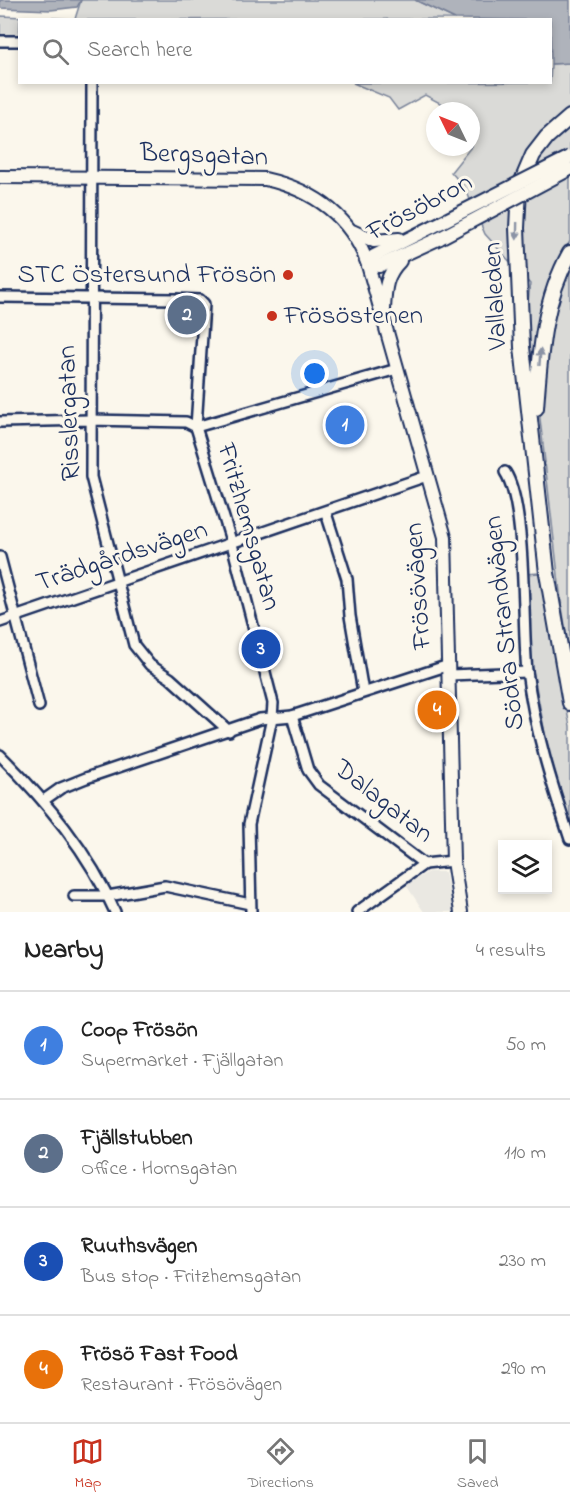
<!DOCTYPE html>
<meta charset="utf-8">
<style>
:root{--surface:#fff;--page:#f2f2f2;--text:#222;--muted:#767676;--line:#e0e0e0;--accent:#c8321e}
body{margin:0;font-family:"Indie Flower",sans-serif;background:var(--page);color:var(--text)}
.controls{position:absolute;right:18px;bottom:18px;display:grid;overflow:hidden;border-radius:0px;box-shadow:0 3px 9px #0003}
.controls button{width:54px;height:54px;display:grid;place-items:center;padding:0;border:0;border-bottom:2px solid var(--line);background:var(--surface);color:var(--text);font:30px sans-serif}
.compass{position:absolute;left:426px;top:102px;width:54px;height:54px;border-radius:50%;background:var(--surface);box-shadow:0 3px 9px #0003;rotate:313deg}
.you{position:absolute;left:315px;top:374px;width:21px;height:21px;margin:-15px;border:4px solid #fff;border-radius:50%;background:#1a73e8;box-shadow:0 0 0 9px #1a73e833}
.badge{display:grid;place-items:center;width:39px;height:39px;border-radius:50%;background:var(--accent);color:#fff;font-size:20px;font-weight:700}
.pin{position:absolute;translate:-50% -50%;border:3px solid #fff;box-shadow:0 2px 6px #0006}
.list{margin:0;padding:0;list-style:none}
h2{display:flex;justify-content:space-between;align-items:center;height:78px;margin:0;padding:0 24px;font-size:26px}
h2 small{font-size:20px;font-weight:400;color:var(--muted)}
.list li{display:grid;grid-template-columns:39px 1fr auto;gap:18px;align-items:center;box-sizing:border-box;height:108px;padding:0 24px;border-top:2px solid var(--line)}
.list b{display:block;font-size:22px;white-space:nowrap}
.list p{margin:0;font-size:20px;white-space:nowrap;color:var(--muted)}
.list em{font-size:20px;font-style:normal;color:var(--muted)}
.icon{flex:none;width:33px;height:33px;fill:none;stroke:currentColor;stroke-width:2;stroke-linecap:round;stroke-linejoin:round}
.map{position:relative;flex:none;width:570px;height:912px;overflow:hidden}
.search{position:absolute;background:var(--surface);box-shadow:0 3px 9px #0003;left:18px;right:18px;top:18px;height:66px;display:flex;align-items:center;gap:15px;box-sizing:border-box;padding:0 21px;border-radius:0px;color:var(--muted);font-size:22px}
.sheet{height:510px;background:var(--surface)}
nav{display:flex;justify-content:space-around;align-items:center;box-sizing:border-box;height:84px;border-top:2px solid var(--line);background:var(--surface);font-size:16px;color:var(--muted)}
nav a{display:grid;justify-items:center;gap:3px}
nav .on{color:var(--accent)}
.map>svg:first-child{display:block}
.built{fill:#eae8e2}
.green{fill:#dadad7;stroke:#7a849a;stroke-width:1.5}
.water{fill:#afb3bb;stroke:#747e96;stroke-width:1.5}
.lines{fill:none;stroke-linecap:round;stroke-linejoin:round}
.minor-casing{stroke:#1b2f5e;stroke-width:14}
.tertiary-casing{stroke:#1b2f5e;stroke-width:16}
.secondary-casing{stroke:#1b2f5e;stroke-width:18}
.minor{stroke:#fbf7ec;stroke-width:9}
.tertiary{stroke:#fbf7ec;stroke-width:12}
.secondary{stroke:#fbf7ec;stroke-width:14}
.tertiary-bridge-casing{stroke:#1b2f5e;stroke-width:16;stroke-linecap:butt}
.tertiary-bridge{stroke:#fbf7ec;stroke-width:12}
.oneway{fill:#8b93a5}
.poi-dot{fill:#c8321e;stroke:#fbf7ec;stroke-width:2}
.labels{text-anchor:middle;dominant-baseline:central;stroke-width:6;stroke-linejoin:round;paint-order:stroke}
.street-label{font-size:27px;fill:#1b2f5e;stroke:#fbf7ec}
.poi-label{font-size:27px;fill:#1b2f5e;stroke:#fbf7ec;text-anchor:end}
</style>
<div class="map">
<svg width="570" height="912" viewBox="0 0 570 912">
<rect width="100%" height="100%" fill="#fbf7ec"/>
<filter id="ink" filterUnits="userSpaceOnUse"><feTurbulence type="fractalNoise" baseFrequency=".0167" numOctaves="2"/><feDisplacementMap in="SourceGraphic" scale="12" xChannelSelector="R" yChannelSelector="G"/><feConvolveMatrix kernelMatrix="1 2 1 2 8 2 1 2 1" color-interpolation-filters="sRGB"/></filter>
<g filter="url(#ink)">
<path class="built" d="M 428,872 L 445,872 L 453,912 L 424,912 L 406,885 Z"/>
<g class="green">
<path d="M 81,0 L 415,0 L 455,19 L 20,20 L 19,41 L 0,40 L 0,16 L 75,19 Z"/>
<path d="M 570,63 L 570,241 L 556,267 L 531,367 L 526,321 L 530,284 L 485,234 L 465,188 L 451,172 L 471,147 L 471,111 L 455,111 L 425,95 L 398,110 L 389,98 L 353,83 L 550,82 L 551,64 Z"/>
<path d="M 570,264 L 570,656 L 561,601 L 539,410 L 544,350 Z"/>
<path d="M 539,573 L 570,726 L 570,823 L 548,749 L 532,666 L 526,574 Z"/>
</g>
<g class="water">
<path d="M 0,0 L 81,0 L 77,7 L 51,10 L 0,8 Z"/>
<path d="M 415,0 L 570,0 L 570,63 L 551,64 L 550,20 L 455,19 Z"/>
</g>
<g class="lines">
<defs>
<g id="minor">
<path d="M 0,41 L 20,41"/>
<path d="M 92,82 L 91,477 L 134,645 L 150,665 L 170,678 L 229,731"/>
<path d="M 0,297 L 175,299 L 200,300 L 204,304 L 196,427 L 232,544 L 273,703 L 272,718 L 249,824 L 251,912"/>
<path d="M 0,422 L 90,420 L 186,422 L 196,427 L 397,369"/>
<path d="M 505,472 C 527,505 522,625 527,671 C 534,728 552,785 570,839"/>
<path d="M 326,513 L 347,579 L 350,616 L 363,692"/>
<path d="M 0,557 L 39,706"/>
<path d="M 0,622 L 427,476"/>
<path d="M 449,675 L 527,672"/>
<path d="M 292,716 L 308,770 L 319,785 L 424,864 L 453,861"/>
<path d="M 0,755 C 46,801 89,852 115,912"/>
<path d="M 44,800 L 61,788 L 86,778 L 260,719 L 292,716 L 449,665"/>
<path d="M 74,896 L 108,896 L 165,886 L 250,904"/>
<path d="M 357,912 L 424,864"/>
</g>
<g id="tertiary">
<path d="M 0,177 L 265,179 C 314,190 351,216 368,265 L 445,537 L 453,861 L 461,912"/>
<path d="M 352,231 L 374,241 L 399,239"/>
<path d="M 368,265 L 374,256 L 434,226"/>
<path d="M 368,265 L 379,266 L 440,238"/>
<path d="M 384,310 C 385,290 385,276 400,261"/>
</g>
<g id="secondary">
<path d="M 570,117 L 547,137 L 533,155 L 519,188 L 517,228 L 522,347 L 547,573 L 570,703"/>
<path d="M 536,408 C 540,354 543,301 570,253"/>
</g>
</defs>
<use href="#minor" class="minor-casing"/>
<use href="#tertiary" class="tertiary-casing"/>
<use href="#secondary" class="secondary-casing"/>
<use href="#minor" class="minor"/>
<use href="#tertiary" class="tertiary"/>
<use href="#secondary" class="secondary"/>
<defs>
<g id="tertiary-bridge">
<path d="M 434,226 L 570,157"/>
<path d="M 440,238 L 570,169"/>
</g>
</defs>
<use href="#tertiary-bridge" class="tertiary-bridge-casing"/>
<use href="#tertiary-bridge" class="tertiary-bridge"/>
</g>
<defs><path id="oneway-solid" d="M-6-.8H1V-3.2L6.5 0L1 3.2V.8H-6Z" transform="scale(1.5)"/></defs>
<g class="oneway">
<use href="#oneway-solid" transform="translate(517 231) rotate(91)"/>
<use href="#oneway-solid" transform="translate(540 357) rotate(-86)"/>
</g>
</g>
<g class="poi-dot">
<circle cx="288" cy="275" r="6"/>
<circle cx="272" cy="316" r="6"/>
</g>
<g class="labels">
<g class="street-label">
<text transform="translate(204 156) rotate(2)">Bergsgatan</text>
<text transform="translate(420 208) rotate(-28)">Frösöbron</text>
<text transform="translate(496 296) rotate(-93)">Vallaleden</text>
<text transform="translate(70 413) rotate(-92)">Risslergatan</text>
<text transform="translate(248 527) rotate(74)">Fritzhemsgatan</text>
<text transform="translate(122 557) rotate(-18)">Trädgårdsvägen</text>
<text transform="translate(419 586) rotate(-94)">Frösövägen</text>
<text transform="translate(505 623) rotate(-96)">Södra Strandvägen</text>
<text transform="translate(383 802) rotate(38)">Dalagatan</text>
</g>
<g class="poi-label">
<text x="276" y="275">STC Östersund Frösön</text>
<text x="284" y="316" text-anchor="start">Frösöstenen</text>
</g>
</g>
</svg>
<div class="controls">
<button><svg class="icon" aria-label="layers" viewBox="0 0 24 24"><path d="M12 4l9 5-9 5-9-5zM3 14l9 5 9-5"/></svg></button>
</div>
<svg class="compass" viewBox="-18 -18 36 36"><path d="M0-13l5 13h-10z" fill="#e53935"/><path d="M0 13l5-13h-10z" fill="#767676"/></svg>
<div class="you"></div>
<div class="pin badge" style="left:345px;top:425px;background:#3f7fe0">1</div>
<div class="pin badge" style="left:187px;top:315px;background:#5c6f8a">2</div>
<div class="pin badge" style="left:261px;top:649px;background:#1a4fb4">3</div>
<div class="pin badge" style="left:437px;top:710px;background:#e8710a">4</div>
<div class="search"><svg class="icon" aria-label="search" viewBox="0 0 24 24"><circle cx="10" cy="10" r="6"/><path d="M15 15l6 6"/></svg>Search here</div>
</div>
<section class="sheet">
<h2>Nearby<small>4 results</small></h2>
<ul class="list">
<li><span class="badge" style="background:#3f7fe0">1</span><div><b>Coop Frösön</b><p>Supermarket · Fjällgatan</p></div><em>50 m</em></li>
<li><span class="badge" style="background:#5c6f8a">2</span><div><b>Fjällstubben</b><p>Office · Hornsgatan</p></div><em>110 m</em></li>
<li><span class="badge" style="background:#1a4fb4">3</span><div><b>Ruuthsvägen</b><p>Bus stop · Fritzhemsgatan</p></div><em>230 m</em></li>
<li><span class="badge" style="background:#e8710a">4</span><div><b>Frösö Fast Food</b><p>Restaurant · Frösövägen</p></div><em>290 m</em></li>
</ul>
</section>
<nav>
<a class="on"><svg class="icon" aria-label="map" viewBox="0 0 24 24"><path d="M3 6l6-2 6 2 6-2v14l-6 2-6-2-6 2zM9 4v14M15 6v14"/></svg>Map</a>
<a><svg class="icon" aria-label="directions" viewBox="0 0 24 24"><path d="M12 3l9 9-9 9-9-9zM9 14v-3h6M13 9l2 2-2 2"/></svg>Directions</a>
<a><svg class="icon" aria-label="saved" viewBox="0 0 24 24"><path d="M7 4h10v16l-5-4-5 4z"/></svg>Saved</a>
</nav>
